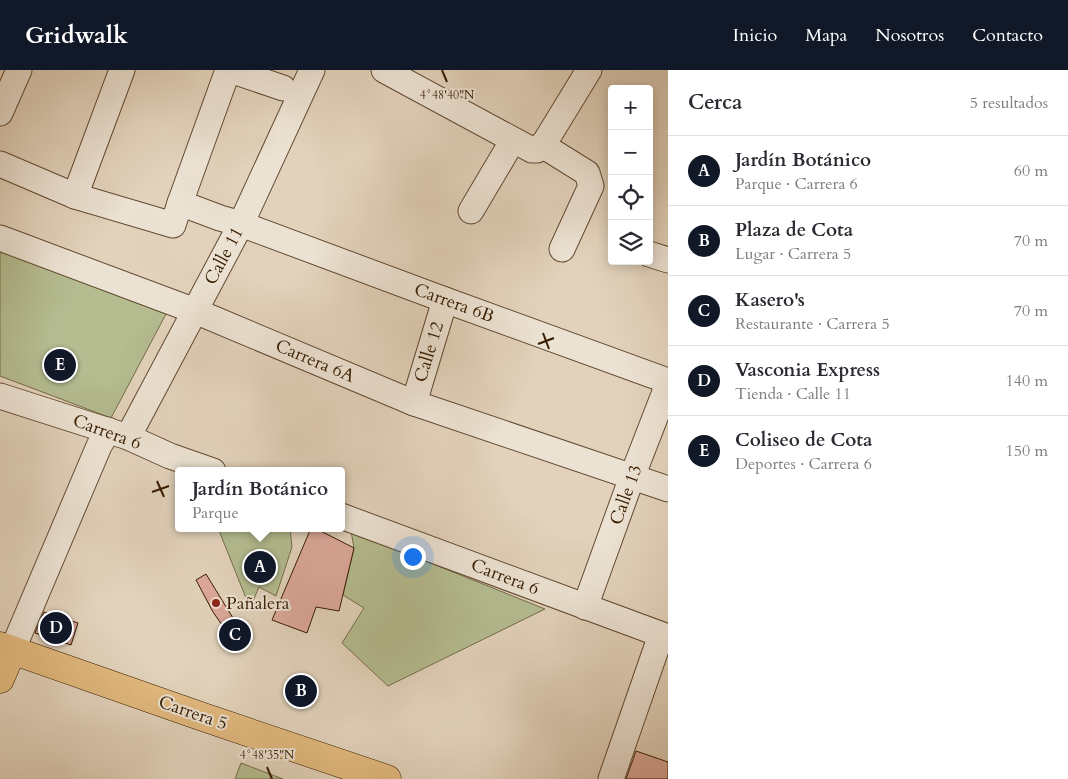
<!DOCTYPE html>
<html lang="es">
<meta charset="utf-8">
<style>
:root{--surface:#fff;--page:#f7f7f7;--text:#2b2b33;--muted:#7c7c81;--line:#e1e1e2;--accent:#111827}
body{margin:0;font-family:Cardo,serif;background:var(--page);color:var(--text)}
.controls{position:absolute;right:15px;top:15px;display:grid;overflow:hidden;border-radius:5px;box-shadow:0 2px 12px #0003}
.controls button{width:45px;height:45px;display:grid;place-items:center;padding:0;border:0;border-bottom:1px solid var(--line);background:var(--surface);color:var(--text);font:25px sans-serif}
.you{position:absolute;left:412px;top:486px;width:18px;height:18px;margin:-12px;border:4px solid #fff;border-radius:50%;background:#1a73e8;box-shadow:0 0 0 8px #1a73e833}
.badge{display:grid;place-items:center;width:32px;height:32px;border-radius:50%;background:var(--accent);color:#fff;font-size:16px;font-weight:700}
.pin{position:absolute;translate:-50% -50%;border:2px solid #fff;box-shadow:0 1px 5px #0006}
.popup{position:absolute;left:175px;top:397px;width:170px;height:65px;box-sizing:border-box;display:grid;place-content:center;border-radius:5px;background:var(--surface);filter:drop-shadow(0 1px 4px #0005);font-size:16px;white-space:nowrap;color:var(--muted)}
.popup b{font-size:19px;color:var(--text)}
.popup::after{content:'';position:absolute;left:50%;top:100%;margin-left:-10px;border:10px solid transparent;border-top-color:var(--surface)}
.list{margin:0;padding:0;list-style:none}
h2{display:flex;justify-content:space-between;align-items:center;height:65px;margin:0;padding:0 20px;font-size:21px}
h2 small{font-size:16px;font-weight:400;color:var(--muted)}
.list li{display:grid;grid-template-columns:32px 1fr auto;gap:15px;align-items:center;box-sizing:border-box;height:70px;padding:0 20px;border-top:1px solid var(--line)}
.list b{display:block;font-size:19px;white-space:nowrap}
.list p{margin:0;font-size:16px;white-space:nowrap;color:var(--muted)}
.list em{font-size:16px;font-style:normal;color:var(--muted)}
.icon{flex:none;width:28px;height:28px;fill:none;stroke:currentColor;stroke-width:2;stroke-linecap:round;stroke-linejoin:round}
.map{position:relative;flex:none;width:668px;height:709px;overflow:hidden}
header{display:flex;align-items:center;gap:30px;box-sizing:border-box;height:70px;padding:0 25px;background:var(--accent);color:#fff}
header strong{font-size:24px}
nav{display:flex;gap:28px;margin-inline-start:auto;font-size:18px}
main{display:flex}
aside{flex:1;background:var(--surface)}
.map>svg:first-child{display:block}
.green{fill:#b4bc90;stroke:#766c48}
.building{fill:#dca89a;stroke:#381d01}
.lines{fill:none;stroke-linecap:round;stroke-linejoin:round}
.minor-casing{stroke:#624a30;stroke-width:27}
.major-casing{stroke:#381d01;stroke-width:29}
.minor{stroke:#ece2d3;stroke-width:25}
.major{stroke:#e1b97e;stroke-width:28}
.ticks{fill:none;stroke:#381d01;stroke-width:2}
.poi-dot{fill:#8f2418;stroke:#ece2d3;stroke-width:2}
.labels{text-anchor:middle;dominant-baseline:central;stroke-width:4;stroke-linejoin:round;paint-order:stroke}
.street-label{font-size:18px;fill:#381d01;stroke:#ece2d3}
.poi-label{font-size:18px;fill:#381d01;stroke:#ece2d3;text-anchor:start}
.ticks-label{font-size:12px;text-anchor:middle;fill:#381d01;stroke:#ece2d3;stroke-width:4;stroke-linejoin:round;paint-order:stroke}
</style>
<header>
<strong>Gridwalk</strong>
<nav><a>Inicio</a><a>Mapa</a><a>Nosotros</a><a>Contacto</a></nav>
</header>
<main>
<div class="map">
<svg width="668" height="709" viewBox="0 0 668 709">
<rect width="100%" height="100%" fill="#e2d2bb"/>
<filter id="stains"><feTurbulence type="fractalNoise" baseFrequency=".004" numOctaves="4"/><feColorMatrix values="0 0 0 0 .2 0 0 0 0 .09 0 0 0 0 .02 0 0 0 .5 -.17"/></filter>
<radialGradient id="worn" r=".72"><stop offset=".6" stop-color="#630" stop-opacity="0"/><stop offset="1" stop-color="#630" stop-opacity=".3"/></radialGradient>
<g class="green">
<path d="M 0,180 L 166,244 L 111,348 L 0,306 Z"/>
<path d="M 218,458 L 290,458 L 292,477 L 276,526 L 259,517 L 250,538 Z"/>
<path d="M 351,461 L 545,539 L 388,616 L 342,573 L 364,538 L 343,525 L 354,478 Z"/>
<path d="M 241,693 L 283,709 L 235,709 Z"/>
</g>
<g class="building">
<path d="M 311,458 L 315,458 L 354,478 L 339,541 L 316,537 L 307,563 L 272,550 Z"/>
<path d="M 206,504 L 244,566 L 234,572 L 213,542 L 196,510 Z"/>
<path d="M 44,542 L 78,553 L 71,575 L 35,563 Z"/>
<path d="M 636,681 L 668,692 L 668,709 L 626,709 Z"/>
</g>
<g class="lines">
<defs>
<g id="minor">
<path d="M 230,0 L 283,18"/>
<path d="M 384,0 L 532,80 L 537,80 L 545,72 L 589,0"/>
<path d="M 0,43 L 19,0"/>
<path d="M 542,75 L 587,103 L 591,116 L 562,179"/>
<path d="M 0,94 L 75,126 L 173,155 L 180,133 L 228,0"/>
<path d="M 75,126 L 122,0"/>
<path d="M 180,133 L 220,148 L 241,154 L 445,230 L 668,311"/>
<path d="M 471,141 L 513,70"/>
<path d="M 0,168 L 195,241 L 414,333 L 668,419"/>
<path d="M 649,184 L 668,190"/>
<path d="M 0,326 L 128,367 L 170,386 L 213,401"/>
<path d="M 414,333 L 445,230"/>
<path d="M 128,367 L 241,154 L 312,0"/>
<path d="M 341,446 L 668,567"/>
<path d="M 585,537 L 632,407 L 668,314"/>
<path d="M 12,581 L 99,376 L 108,360"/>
<path d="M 611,709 L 661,565"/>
</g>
<g id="major">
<path d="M 0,576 L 203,647 L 387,709"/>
<path d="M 0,609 L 12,581"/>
</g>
</defs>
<use href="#minor" class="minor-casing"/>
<use href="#major" class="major-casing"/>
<use href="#minor" class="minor"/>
<use href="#major" class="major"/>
</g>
<path class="ticks" d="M 442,0 L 447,12M 543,263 L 549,279M 538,274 L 554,268M 157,411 L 164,427M 152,422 L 169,416M 267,697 L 272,709"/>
<circle class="poi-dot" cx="216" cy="533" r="5"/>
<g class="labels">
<g class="street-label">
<text transform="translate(224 186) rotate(-62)">Calle 11</text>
<text transform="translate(454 233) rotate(20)">Carrera 6B</text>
<text transform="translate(429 282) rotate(-73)">Calle 12</text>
<text transform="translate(315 291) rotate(23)">Carrera 6A</text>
<text transform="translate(107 362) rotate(20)">Carrera 6</text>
<text transform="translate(626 425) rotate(-70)">Calle 13</text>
<text transform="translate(505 507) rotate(21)">Carrera 6</text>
<text transform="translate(193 643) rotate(19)">Carrera 5</text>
</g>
<g class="poi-label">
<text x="226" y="533">Pañalera</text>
</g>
</g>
<g class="ticks-label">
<text x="447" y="29">4°48'40"N</text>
<text x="267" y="689">4°48'35"N</text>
</g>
<rect width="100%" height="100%" filter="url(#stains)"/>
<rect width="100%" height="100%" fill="url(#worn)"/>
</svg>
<div class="controls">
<button>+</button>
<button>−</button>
<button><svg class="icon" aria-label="locate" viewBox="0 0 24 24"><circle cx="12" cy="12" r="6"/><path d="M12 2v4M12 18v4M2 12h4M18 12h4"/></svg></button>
<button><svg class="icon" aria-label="layers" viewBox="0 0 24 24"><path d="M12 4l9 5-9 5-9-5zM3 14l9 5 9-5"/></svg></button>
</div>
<div class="you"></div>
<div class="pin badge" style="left:260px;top:497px">A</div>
<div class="popup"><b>Jardín Botánico</b>Parque</div>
<div class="pin badge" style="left:301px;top:621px">B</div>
<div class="pin badge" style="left:235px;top:565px">C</div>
<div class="pin badge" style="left:56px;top:558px">D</div>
<div class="pin badge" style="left:60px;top:295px">E</div>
</div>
<aside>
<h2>Cerca<small>5 resultados</small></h2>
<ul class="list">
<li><span class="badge">A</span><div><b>Jardín Botánico</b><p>Parque · Carrera 6</p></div><em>60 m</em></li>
<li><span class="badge">B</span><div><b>Plaza de Cota</b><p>Lugar · Carrera 5</p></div><em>70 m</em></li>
<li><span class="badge">C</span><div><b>Kasero's</b><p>Restaurante · Carrera 5</p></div><em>70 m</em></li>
<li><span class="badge">D</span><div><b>Vasconia Express</b><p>Tienda · Calle 11</p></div><em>140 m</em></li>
<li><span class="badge">E</span><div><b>Coliseo de Cota</b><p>Deportes · Carrera 6</p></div><em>150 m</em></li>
</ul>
</aside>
</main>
